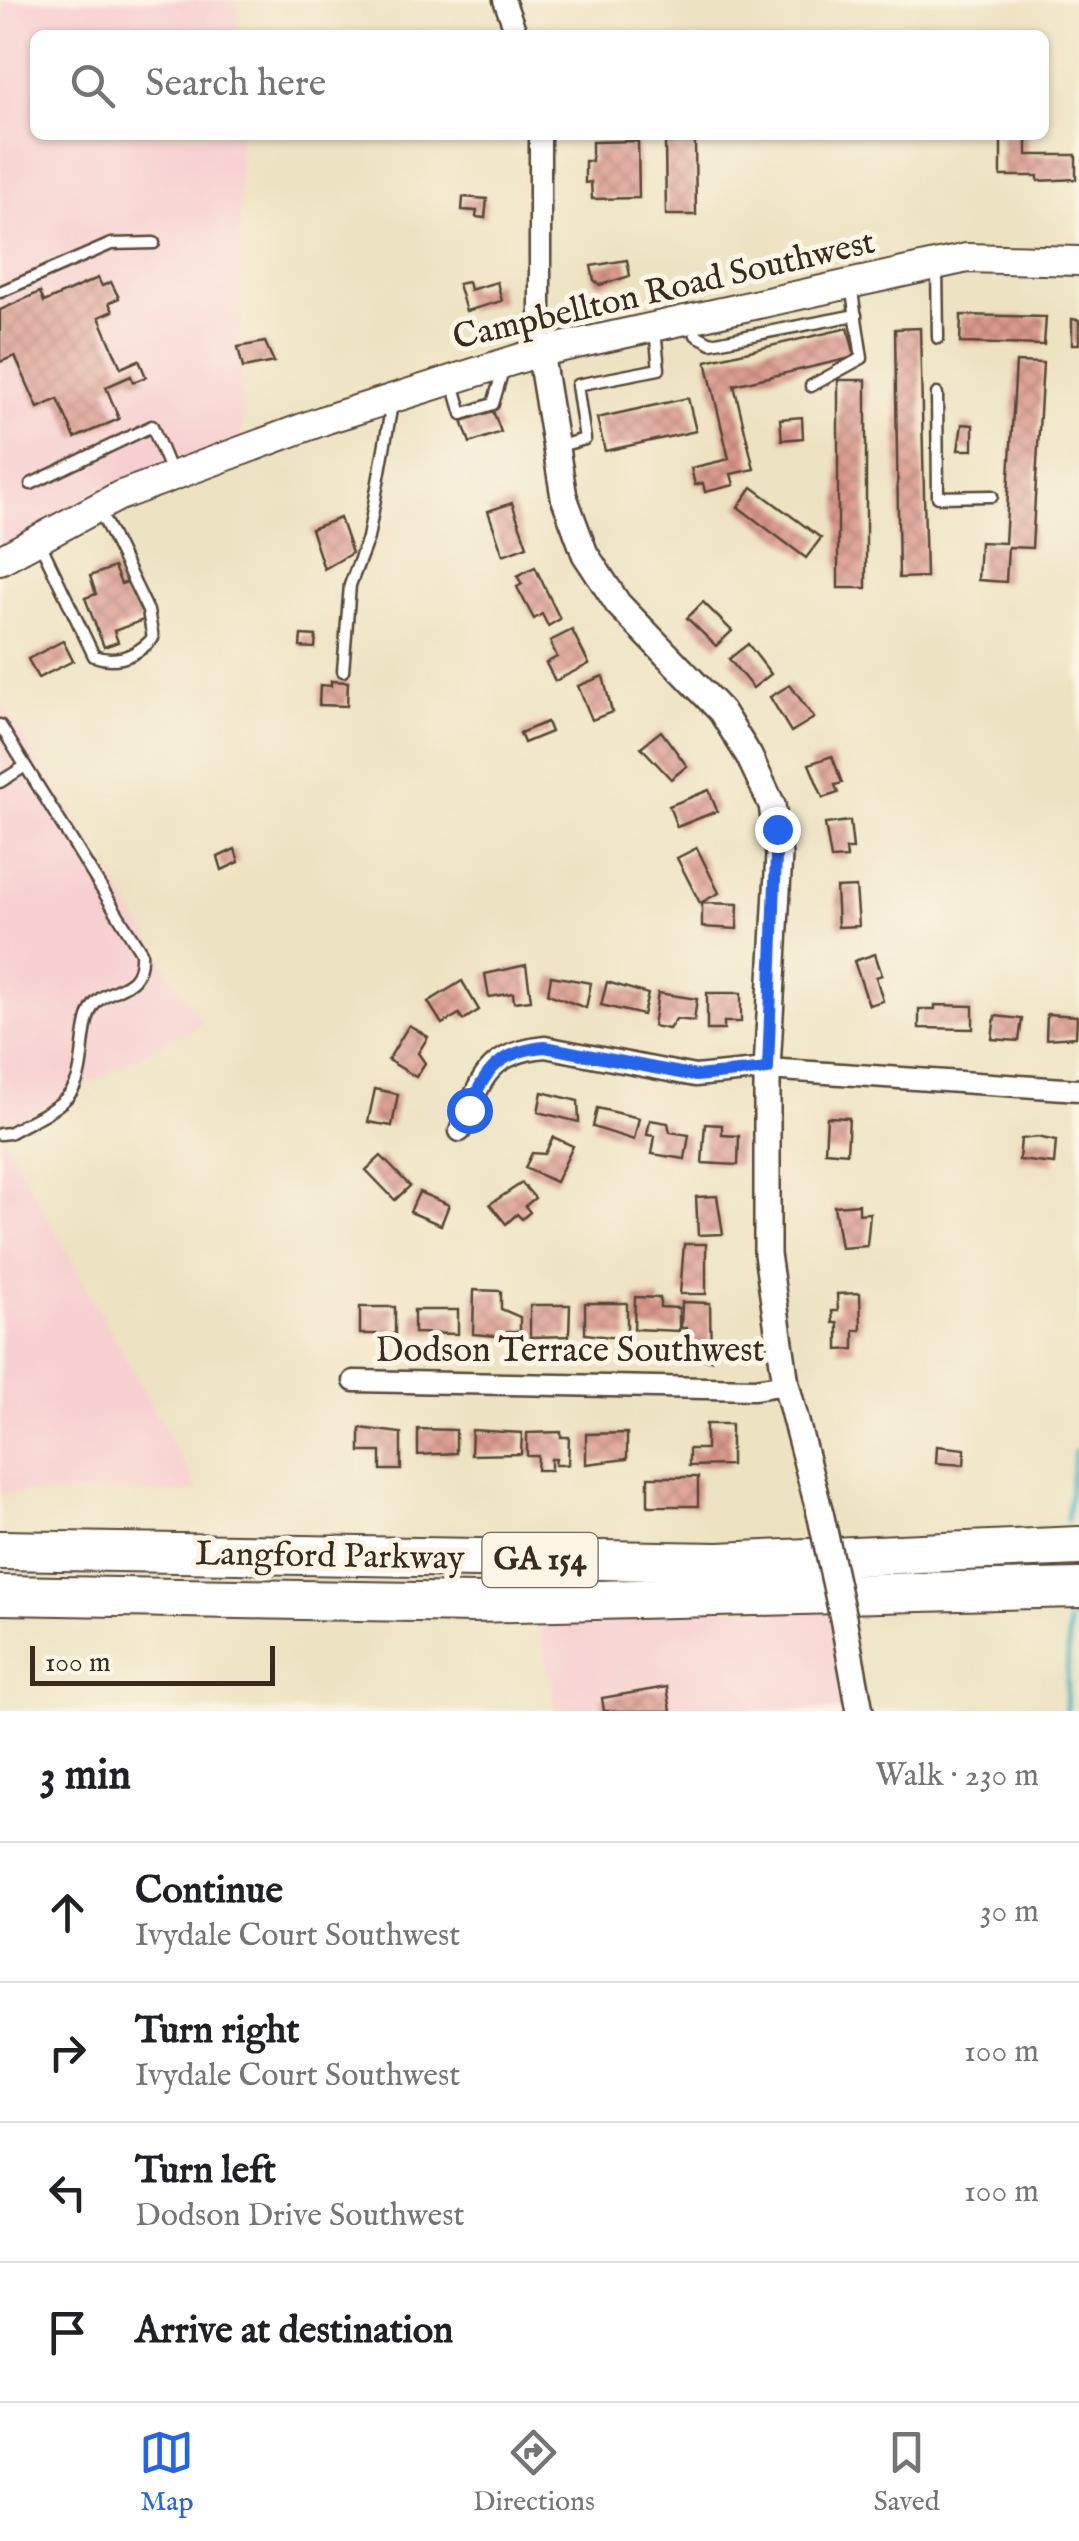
<!DOCTYPE html>
<meta charset="utf-8">
<style>
:root{--surface:#fff;--page:#f6f6f6;--text:#202124;--muted:#757577;--line:#e0e0e0;--accent:#2563eb}
body{margin:0;font-family:"IM FELL English",serif;background:var(--page);color:var(--text)}
.scale{position:absolute;left:30px;bottom:25px;width:245px;box-sizing:border-box;padding-left:10px;border:5px solid #3b2a1e;border-top:0;font-size:28px;line-height:35px;white-space:nowrap;color:#3b2a1e;-webkit-text-stroke:8px #fcf5e5;paint-order:stroke}
.stop{position:absolute;width:30px;height:30px;margin:-22px;border:8px solid #2563eb;border-radius:50%;background:#fff}
.stop.end{background:#2563eb;border-color:#fff;box-shadow:0 2px 10px #0008}
.list{margin:0;padding:0;list-style:none}
h2{display:flex;justify-content:space-between;align-items:center;height:130px;margin:0;padding:0 40px;font-size:42px}
h2 small{font-size:32px;font-weight:400;color:var(--muted)}
.list li{display:grid;grid-template-columns:65px 1fr auto;gap:30px;align-items:center;box-sizing:border-box;height:140px;padding:0 40px;border-top:2px solid var(--line)}
.list b{display:block;font-size:38px;white-space:nowrap}
.list p{margin:0;font-size:32px;white-space:nowrap;color:var(--muted)}
.list em{font-size:32px;font-style:normal;color:var(--muted)}
.icon{flex:none;width:55px;height:55px;fill:none;stroke:currentColor;stroke-width:2;stroke-linecap:round;stroke-linejoin:round}
.map{position:relative;flex:none;width:1079px;height:1711px;overflow:hidden}
.search{position:absolute;background:var(--surface);box-shadow:0 2px 8px #0004;left:30px;right:30px;top:30px;height:110px;display:flex;align-items:center;gap:25px;box-sizing:border-box;padding:0 35px;border-radius:15px;color:var(--muted);font-size:38px}
.sheet{height:690px;background:var(--surface)}
nav{display:flex;justify-content:space-around;align-items:center;box-sizing:border-box;height:140px;border-top:2px solid var(--line);background:var(--surface);font-size:28px;color:var(--muted)}
nav a{display:grid;justify-items:center;gap:5px}
nav .on{color:var(--accent)}
.map>svg:first-child{display:block}
.built{fill:#f7cfd0}
.lines{fill:none;stroke-linecap:round;stroke-linejoin:round}
.stream{stroke:#49b5c5;stroke-width:5}
.building{fill:url(#building-cross-hatch)}
.service-casing{stroke:#564636;stroke-width:15}
.minor-casing{stroke:#564636;stroke-width:25}
.tertiary-casing{stroke:#564636;stroke-width:30}
.secondary-casing{stroke:#564636;stroke-width:32}
.motorway-casing{stroke:#564636;stroke-width:42}
.service{stroke:#fff;stroke-width:10}
.minor{stroke:#fff;stroke-width:20}
.tertiary{stroke:#fff;stroke-width:25}
.secondary{stroke:#fff;stroke-width:28}
.motorway{stroke:#fff;stroke-width:38}
.tertiary-bridge-casing{stroke:#564636;stroke-width:30;stroke-linecap:butt}
.tertiary-bridge{stroke:#fff;stroke-width:25}
.route{stroke:#2563eb;stroke-width:12}
.labels{text-anchor:middle;dominant-baseline:central;stroke-width:10;stroke-linejoin:round;paint-order:stroke}
.shield{fill:#fcf5e5;stroke:#75675a;stroke-width:2.5}
.shield-label{font-size:32px;font-weight:bold;fill:#3b2a1e}
.street-label{font-size:35px;fill:#3b2a1e;stroke:#fcf5e5}
</style>
<div class="map">
<svg width="1079" height="1711" viewBox="0 0 1079 1711">
<defs>
<pattern id="building-cross-hatch" width="8" height="8" patternUnits="userSpaceOnUse" patternTransform="scale(2.5)"><rect width="8" height="8" fill="#db998d"/><path d="M0 0l8 8M0 8l8-8" fill="none" stroke="#b37d73"/></pattern>
</defs>
<rect width="100%" height="100%" fill="#fcf5e5"/>
<filter id="ink" filterUnits="userSpaceOnUse"><feTurbulence type="fractalNoise" baseFrequency=".01" numOctaves="2"/><feDisplacementMap in="SourceGraphic" scale="20" xChannelSelector="R" yChannelSelector="G"/><feConvolveMatrix kernelMatrix="1 2 1 2 8 2 1 2 1" color-interpolation-filters="sRGB"/></filter>
<filter id="wash" filterUnits="userSpaceOnUse"><feTurbulence type="fractalNoise" baseFrequency=".0048" numOctaves="4" result="noise"/><feDisplacementMap in="SourceGraphic" scale="40" xChannelSelector="R" yChannelSelector="G"/><feGaussianBlur stdDeviation="2.25" result="paint"/><feColorMatrix in="noise" values="0 0 0 0 0 0 0 0 0 0 0 0 0 0 0 0 0 1.4 0 .05"/><feComposite in="paint" operator="in"/></filter>
<g filter="url(#wash)">
<rect width="100%" height="100%" fill="#ede2c1"/>
<g class="built">
<path d="M 5,0 L 238,0 L 238,35 L 35,35 L 35,135 L 239,135 L 242,450 L 0,552 L 0,58 Z"/>
<path d="M 0,700 L 202,1023 L 0,1130 Z"/>
<path d="M 0,1131 L 31,1187 L 199,1492 L 0,1493 Z"/>
<path d="M 535,1607 L 849,1609 L 866,1711 L 557,1711 Z"/>
</g>
<g class="lines">
<g class="stream">
<path d="M 1067,1520 L 1075,1452 L 1079,1451"/>
<path d="M 1066,1711 L 1069,1622"/>
</g>
</g>
<g id="blocks">
<g class="building">
<path d="M 1001,135 L 1027,135 L 1027,155 L 1076,155 L 1076,179 L 1038,181 L 1038,176 L 1001,176 Z"/>
<path d="M 638,141 L 639,198 L 592,199 L 591,182 L 585,183 L 585,161 L 592,161 L 592,142 Z"/>
<path d="M 665,142 L 695,142 L 696,215 L 666,215 Z"/>
<path d="M 463,197 L 487,199 L 485,218 L 476,217 L 477,211 L 462,210 Z"/>
<path d="M 627,260 L 630,276 L 600,285 L 594,280 L 591,266 Z"/>
<path d="M 98,278 L 102,286 L 111,282 L 119,298 L 109,303 L 113,311 L 99,317 L 121,368 L 139,360 L 146,377 L 133,382 L 131,376 L 106,387 L 119,419 L 75,438 L 58,399 L 38,408 L 15,356 L 0,362 L 0,310 L 40,292 L 44,302 Z"/>
<path d="M 468,282 L 470,290 L 497,282 L 502,301 L 466,311 L 458,284 Z"/>
<path d="M 961,315 L 1046,317 L 1044,345 L 960,343 Z"/>
<path d="M 1072,319 L 1079,320 L 1079,344 L 1072,344 Z"/>
<path d="M 848,328 L 855,357 L 734,385 L 754,469 L 731,474 L 734,485 L 705,492 L 703,483 L 695,485 L 691,468 L 729,459 L 706,361 Z"/>
<path d="M 920,328 L 926,577 L 899,578 L 895,329 Z"/>
<path d="M 265,342 L 274,362 L 243,368 L 238,347 Z"/>
<path d="M 1016,362 L 1043,363 L 1032,548 L 1008,547 L 1006,582 L 978,580 L 980,542 L 1005,543 Z"/>
<rect x="838" y="380" width="28" height="208"/>
<path d="M 688,398 L 696,431 L 605,451 L 597,418 Z"/>
<path d="M 493,411 L 501,432 L 470,443 L 462,421 Z"/>
<path d="M 802,417 L 803,438 L 782,440 L 780,419 Z"/>
<path d="M 962,424 L 973,425 L 973,450 L 958,450 Z"/>
<path d="M 752,487 L 821,538 L 806,558 L 738,507 Z"/>
<path d="M 512,503 L 527,546 L 503,555 L 488,511 Z"/>
<path d="M 340,518 L 352,553 L 324,569 L 311,529 Z"/>
<path d="M 114,567 L 121,584 L 131,581 L 146,619 L 114,631 L 118,642 L 104,647 L 85,598 L 96,594 L 90,576 Z"/>
<path d="M 535,567 L 560,619 L 548,626 L 542,614 L 534,619 L 517,587 L 522,584 L 517,576 Z"/>
<path d="M 703,602 L 732,631 L 716,646 L 687,618 Z"/>
<path d="M 572,630 L 589,664 L 555,681 L 546,663 L 557,657 L 550,641 Z"/>
<path d="M 301,635 L 316,636 L 315,648 L 300,647 Z"/>
<path d="M 63,641 L 73,661 L 38,678 L 28,659 Z"/>
<path d="M 748,644 L 771,674 L 753,688 L 729,659 Z"/>
<path d="M 603,676 L 612,712 L 592,720 L 578,686 Z"/>
<path d="M 331,681 L 348,682 L 347,706 L 319,705 L 320,685 L 331,686 Z"/>
<path d="M 790,685 L 814,718 L 791,732 L 770,697 Z"/>
<path d="M 547,722 L 551,732 L 524,743 L 520,733 Z"/>
<path d="M 661,731 L 687,766 L 671,779 L 641,747 Z"/>
<path d="M 832,756 L 842,783 L 835,785 L 838,793 L 823,798 L 809,764 Z"/>
<path d="M 709,790 L 717,811 L 677,827 L 669,806 Z"/>
<path d="M 850,821 L 853,849 L 846,849 L 847,858 L 831,859 L 825,824 Z"/>
<path d="M 697,848 L 719,893 L 700,903 L 677,858 Z"/>
<path d="M 235,849 L 239,862 L 222,870 L 218,857 Z"/>
<path d="M 856,887 L 859,926 L 838,927 L 836,888 Z"/>
<path d="M 702,903 L 738,904 L 737,929 L 702,927 Z"/>
<path d="M 875,954 L 882,975 L 876,977 L 883,1001 L 869,1005 L 854,961 Z"/>
<path d="M 526,965 L 531,1000 L 514,1002 L 513,993 L 489,997 L 485,974 Z"/>
<path d="M 551,976 L 591,983 L 586,1008 L 548,994 Z"/>
<path d="M 462,981 L 479,1010 L 463,1020 L 459,1014 L 442,1024 L 428,1002 Z"/>
<path d="M 607,982 L 648,994 L 643,1015 L 601,1005 Z"/>
<path d="M 658,993 L 697,999 L 694,1021 L 676,1019 L 669,1029 L 653,1026 Z"/>
<path d="M 707,993 L 741,993 L 741,1022 L 724,1022 L 724,1030 L 707,1030 Z"/>
<path d="M 935,1005 L 973,1006 L 973,1029 L 919,1028 L 919,1009 L 935,1009 Z"/>
<path d="M 1047,1014 L 1077,1016 L 1076,1037 L 1046,1039 Z"/>
<path d="M 995,1016 L 1022,1019 L 1019,1041 L 992,1039 Z"/>
<path d="M 409,1025 L 428,1037 L 418,1053 L 425,1063 L 416,1077 L 388,1060 Z"/>
<path d="M 375,1089 L 398,1094 L 392,1126 L 368,1122 Z"/>
<path d="M 542,1092 L 578,1101 L 579,1122 L 538,1112 Z"/>
<path d="M 597,1108 L 639,1118 L 634,1140 L 593,1127 Z"/>
<path d="M 827,1117 L 849,1118 L 847,1153 L 825,1151 Z"/>
<path d="M 650,1120 L 668,1123 L 670,1132 L 689,1135 L 685,1159 L 652,1154 L 655,1136 L 647,1135 Z"/>
<path d="M 705,1124 L 722,1125 L 722,1135 L 739,1136 L 738,1165 L 702,1163 Z"/>
<path d="M 553,1137 L 573,1146 L 556,1182 L 525,1168 L 532,1153 L 545,1154 Z"/>
<path d="M 1037,1137 L 1056,1141 L 1054,1164 L 1019,1160 L 1021,1139 Z"/>
<path d="M 381,1156 L 410,1186 L 395,1200 L 366,1170 Z"/>
<path d="M 522,1183 L 535,1198 L 525,1206 L 530,1212 L 522,1219 L 517,1214 L 506,1224 L 490,1204 Z"/>
<path d="M 419,1192 L 449,1205 L 441,1225 L 410,1212 Z"/>
<path d="M 717,1196 L 723,1234 L 698,1235 L 696,1197 Z"/>
<path d="M 859,1204 L 859,1214 L 870,1213 L 867,1246 L 841,1248 L 834,1206 Z"/>
<path d="M 684,1244 L 706,1244 L 706,1294 L 680,1294 Z"/>
<path d="M 474,1290 L 501,1291 L 501,1309 L 520,1317 L 520,1331 L 507,1331 L 507,1337 L 473,1334 Z"/>
<path d="M 860,1293 L 861,1330 L 854,1330 L 854,1349 L 838,1350 L 838,1323 L 833,1323 L 832,1311 L 838,1311 L 837,1294 Z"/>
<path d="M 635,1297 L 660,1298 L 660,1307 L 679,1308 L 679,1331 L 634,1329 Z"/>
<path d="M 682,1302 L 710,1303 L 711,1360 L 688,1359 L 688,1338 L 686,1328 L 681,1328 Z"/>
<path d="M 585,1303 L 627,1303 L 627,1339 L 585,1334 Z"/>
<path d="M 530,1305 L 570,1305 L 569,1336 L 530,1337 Z"/>
<rect x="360" y="1307" width="35" height="27"/>
<path d="M 414,1310 L 458,1310 L 458,1334 L 414,1333 Z"/>
<path d="M 706,1424 L 731,1424 L 731,1465 L 689,1466 L 689,1449 L 706,1449 Z"/>
<path d="M 360,1428 L 401,1433 L 401,1470 L 381,1470 L 381,1452 L 360,1452 Z"/>
<path d="M 418,1429 L 456,1430 L 456,1453 L 418,1455 Z"/>
<path d="M 472,1430 L 522,1433 L 521,1454 L 471,1455 Z"/>
<path d="M 561,1432 L 561,1437 L 569,1437 L 568,1465 L 555,1465 L 556,1459 L 551,1459 L 551,1470 L 537,1470 L 538,1456 L 527,1456 L 527,1433 Z"/>
<path d="M 627,1433 L 627,1459 L 586,1464 L 586,1434 Z"/>
<path d="M 937,1446 L 965,1449 L 964,1465 L 936,1463 Z"/>
<rect x="648" y="1477" width="50" height="29"/>
<path d="M 667,1687 L 671,1711 L 604,1711 L 602,1698 Z"/>
</g>
</g>
</g>
<g filter="url(#ink)">
<use href="#blocks" fill-opacity="0" stroke="#564636" stroke-width="2.5"/>
<g class="lines">
<defs>
<g id="service">
<path d="M 937,266 L 938,338"/>
<path d="M 0,292 L 111,244 L 154,243"/>
<path d="M 692,322 L 696,335 L 711,343 L 856,315"/>
<path d="M 452,380 L 462,414 L 493,404 L 503,370"/>
<path d="M 811,386 L 862,358 L 851,285"/>
<path d="M 937,394 L 938,497 L 992,496"/>
<path d="M 556,447 L 585,439 L 577,385 L 659,369 L 655,330"/>
<path d="M 31,484 L 152,426 L 172,475"/>
<path d="M 40,543 L 94,656 C 117,664 136,656 153,638 L 148,611 L 99,509"/>
<path d="M 343,671 L 350,585 L 368,538 L 392,404"/>
<path d="M 0,725 L 141,952 C 144,998 102,982 90,1012 C 79,1037 87,1074 69,1095 C 55,1111 27,1122 9,1133 L 0,1134"/>
<path d="M 0,782 L 24,767"/>
</g>
<g id="minor">
<path d="M 504,0 L 517,35"/>
<path d="M 540,135 L 540,352"/>
<path d="M 460,1131 C 481,1081 485,1053 545,1047 L 695,1076 L 767,1069 L 1079,1090"/>
<path d="M 354,1381 L 755,1389 L 786,1384"/>
</g>
<g id="tertiary">
<path d="M 540,352 L 564,497 L 585,554 L 618,604 L 721,711 L 749,756 L 772,805 L 779,855 L 767,1069 L 767,1254 L 786,1384 L 821,1517"/>
<path d="M 843,1618 L 860,1711"/>
</g>
<path id="secondary" d="M 0,560 L 119,496 L 327,419 L 540,352 L 967,258 L 1079,261"/>
<g id="motorway">
<path d="M 0,1550 L 719,1562 L 1079,1546"/>
<path d="M 0,1595 L 474,1603 L 1079,1588"/>
</g>
</defs>
<use href="#service" class="service-casing"/>
<use href="#minor" class="minor-casing"/>
<use href="#tertiary" class="tertiary-casing"/>
<use href="#secondary" class="secondary-casing"/>
<use href="#motorway" class="motorway-casing"/>
<use href="#service" class="service"/>
<use href="#minor" class="minor"/>
<use href="#tertiary" class="tertiary"/>
<use href="#secondary" class="secondary"/>
<use href="#motorway" class="motorway"/>
<defs>
<path id="tertiary-bridge" d="M 821,1517 L 843,1618"/>
</defs>
<use href="#tertiary-bridge" class="tertiary-bridge-casing"/>
<use href="#tertiary-bridge" class="tertiary-bridge"/>
</g>
</g>
<g class="lines" filter="url(#ink)">
<path class="route" d="M 469,1110 C 484,1070 501,1051 545,1047 L 696,1076 L 768,1069 L 777,829"/>
</g>
<g class="labels">
<rect class="shield" x="482.5" y="1533" width="115" height="54" rx="8"/>
<g class="shield-label">
<text x="540" y="1560">GA 154</text>
</g>
<g class="street-label">
<text transform="translate(664 291) rotate(-13)">Campbellton Road Southwest</text>
<text x="570" y="1351">Dodson Terrace Southwest</text>
<text transform="translate(330 1557) rotate(1)">Langford Parkway</text>
</g>
</g>
</svg>
<div class="scale">100 m</div>
<div class="stop" style="left:469px;top:1110px"></div>
<div class="stop end" style="left:777px;top:829px"></div>
<div class="search"><svg class="icon" aria-label="search" viewBox="0 0 24 24"><circle cx="10" cy="10" r="6"/><path d="M15 15l6 6"/></svg>Search here</div>
</div>
<section class="sheet">
<h2>3 min<small>Walk · 230 m</small></h2>
<ul class="list">
<li><svg class="icon" aria-label="ahead" viewBox="0 0 24 24"><path d="M12 20V5M6 11l6-6 6 6"/></svg><div><b>Continue</b><p>Ivydale Court Southwest</p></div><em>30 m</em></li>
<li><svg class="icon" aria-label="right" viewBox="0 0 24 24"><path d="M7 20v-9h11M14 6l5 5-5 5"/></svg><div><b>Turn right</b><p>Ivydale Court Southwest</p></div><em>100 m</em></li>
<li><svg class="icon" aria-label="left" viewBox="0 0 24 24"><path d="M17 20v-9H6M10 6l-5 5 5 5"/></svg><div><b>Turn left</b><p>Dodson Drive Southwest</p></div><em>100 m</em></li>
<li><svg class="icon" aria-label="arrive" viewBox="0 0 24 24"><path d="M6 21V4h12l-3 4 3 4H6"/></svg><div><b>Arrive at destination</b></div></li>
</ul>
</section>
<nav>
<a class="on"><svg class="icon" aria-label="map" viewBox="0 0 24 24"><path d="M3 6l6-2 6 2 6-2v14l-6 2-6-2-6 2zM9 4v14M15 6v14"/></svg>Map</a>
<a><svg class="icon" aria-label="directions" viewBox="0 0 24 24"><path d="M12 3l9 9-9 9-9-9zM9 14v-3h6M13 9l2 2-2 2"/></svg>Directions</a>
<a><svg class="icon" aria-label="saved" viewBox="0 0 24 24"><path d="M7 4h10v16l-5-4-5 4z"/></svg>Saved</a>
</nav>
